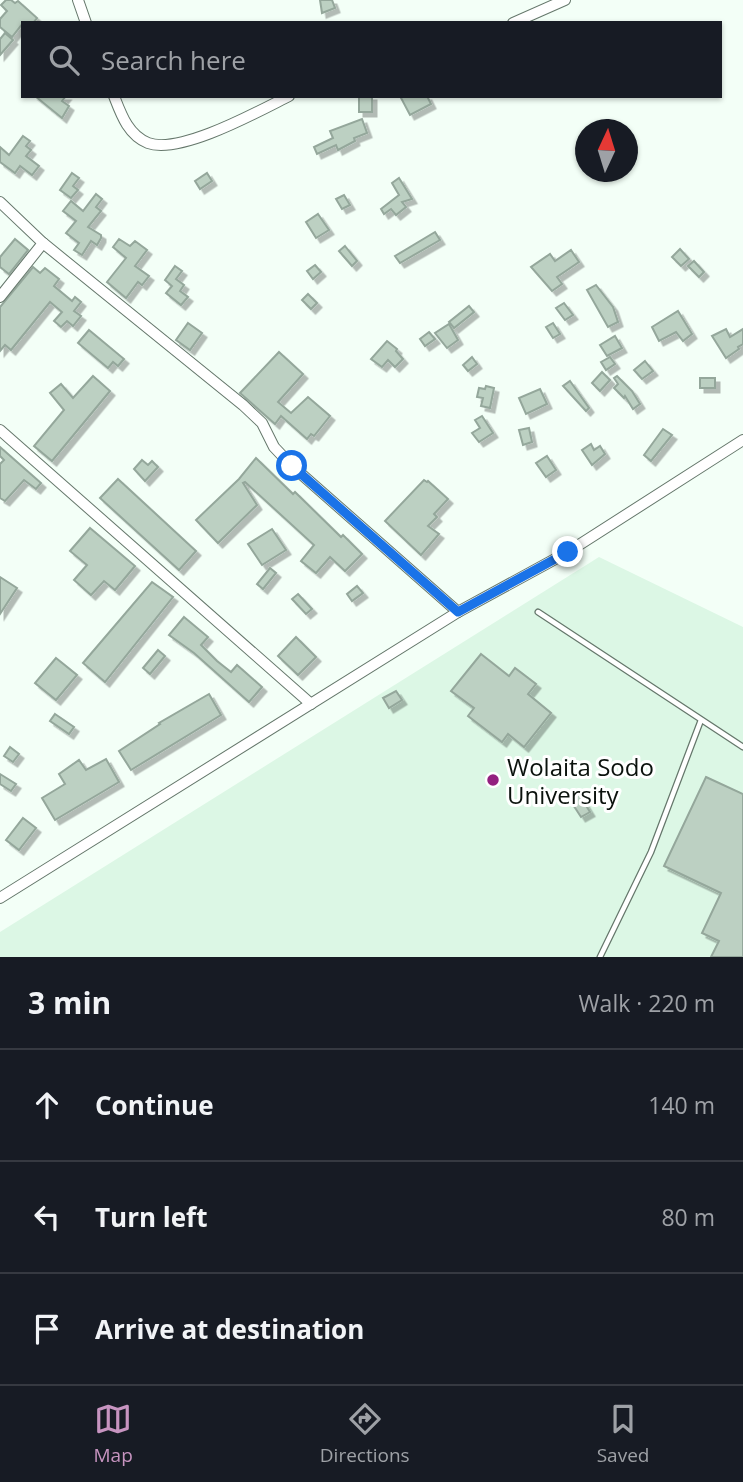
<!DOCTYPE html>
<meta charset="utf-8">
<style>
:root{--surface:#171b24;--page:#242831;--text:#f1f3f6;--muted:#9ea1a6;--line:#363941;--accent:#c794c0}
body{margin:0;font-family:"Open Sans",sans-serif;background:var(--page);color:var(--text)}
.compass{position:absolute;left:575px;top:119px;width:63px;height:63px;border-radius:50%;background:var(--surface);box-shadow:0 2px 5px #0004;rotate:4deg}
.stop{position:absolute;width:21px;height:21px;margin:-16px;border:5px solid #1a73e8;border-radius:50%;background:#fff}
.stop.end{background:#1a73e8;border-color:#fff;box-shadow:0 2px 7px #0008}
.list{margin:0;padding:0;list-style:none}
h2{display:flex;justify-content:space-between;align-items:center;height:91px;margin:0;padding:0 28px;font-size:30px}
h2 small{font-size:23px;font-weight:400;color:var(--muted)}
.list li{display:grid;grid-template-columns:46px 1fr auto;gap:21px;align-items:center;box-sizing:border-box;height:112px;padding:0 28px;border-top:2px solid var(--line)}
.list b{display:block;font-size:26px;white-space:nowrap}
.list em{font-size:23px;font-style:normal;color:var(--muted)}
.icon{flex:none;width:38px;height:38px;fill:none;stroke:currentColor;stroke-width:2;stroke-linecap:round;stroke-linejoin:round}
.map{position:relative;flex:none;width:743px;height:957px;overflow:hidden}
.search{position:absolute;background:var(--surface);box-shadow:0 2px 5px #0004;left:21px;right:21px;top:21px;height:77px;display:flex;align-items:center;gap:18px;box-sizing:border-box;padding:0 24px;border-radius:0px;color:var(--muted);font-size:26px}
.sheet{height:427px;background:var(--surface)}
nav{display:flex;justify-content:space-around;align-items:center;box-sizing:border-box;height:98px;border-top:2px solid var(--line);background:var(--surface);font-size:19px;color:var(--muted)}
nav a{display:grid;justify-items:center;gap:4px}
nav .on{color:var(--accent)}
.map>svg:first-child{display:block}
.built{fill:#dcf7e5}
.building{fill:#bcd0c2;stroke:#94a79b;stroke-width:2;filter:url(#shadow)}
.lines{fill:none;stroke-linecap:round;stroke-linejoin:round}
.lane-casing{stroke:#65776b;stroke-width:7}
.street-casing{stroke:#65776b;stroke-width:12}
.lane{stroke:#fff;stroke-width:4.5}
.street{stroke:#fff;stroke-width:10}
.route{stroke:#1a73e8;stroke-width:9}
.poi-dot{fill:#93207f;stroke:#fff;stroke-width:2.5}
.labels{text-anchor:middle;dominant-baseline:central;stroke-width:6;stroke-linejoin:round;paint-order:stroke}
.poi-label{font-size:24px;fill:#0b120d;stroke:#fff;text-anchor:start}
</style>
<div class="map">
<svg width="743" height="957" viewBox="0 0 743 957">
<defs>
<filter id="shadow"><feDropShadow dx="4.5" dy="4.5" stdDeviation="0" flood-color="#0004"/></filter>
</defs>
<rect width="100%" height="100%" fill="#f3fff7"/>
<path class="built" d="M 599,557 L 743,627 L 743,957 L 0,957 L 0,932 Z"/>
<g class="building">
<path d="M 6,0 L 11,0 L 15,3 L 18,1 L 37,18 L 33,23 L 23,23 L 12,37 L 0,27 L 0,19 L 7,11 L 1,5 Z"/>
<path d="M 320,0 L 332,0 L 335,8 L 322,13 Z"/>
<path d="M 5,33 L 13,40 L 0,55 L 0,39 Z"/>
<path d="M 35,96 L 66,96 L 62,101 L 69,106 L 62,118 Z"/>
<rect x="359" y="96" width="13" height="16"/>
<path d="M 400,96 L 427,96 L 431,104 L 410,115 Z"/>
<path d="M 362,119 L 367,133 L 354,138 L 355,141 L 338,150 L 336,145 L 317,154 L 314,147 L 333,138 L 330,131 Z"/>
<path d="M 23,136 L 30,141 L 26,146 L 31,150 L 26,156 L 39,166 L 32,175 L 20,166 L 15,173 L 0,162 L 0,147 L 9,155 Z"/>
<path d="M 72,173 L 79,178 L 73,186 L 78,190 L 71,198 L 60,190 Z"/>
<path d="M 207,173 L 212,181 L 200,189 L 195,181 Z"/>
<path d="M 399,178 L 412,199 L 402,202 L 406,207 L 396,215 L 391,209 L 384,214 L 381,209 L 399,195 L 392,183 Z"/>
<path d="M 96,194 L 102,199 L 96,207 L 101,211 L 88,227 L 101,235 L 101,238 L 97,245 L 91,241 L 82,255 L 74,250 L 79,243 L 66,233 L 76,221 L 63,211 L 71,201 L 83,211 Z"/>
<path d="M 344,195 L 350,205 L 342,209 L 336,199 Z"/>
<path d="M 318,214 L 329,230 L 316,238 L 306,222 Z"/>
<path d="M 435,232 L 440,240 L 400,263 L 395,256 Z"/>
<path d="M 15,239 L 28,250 L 9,274 L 0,267 L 0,257 Z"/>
<path d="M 119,239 L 130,246 L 135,241 L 147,250 L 135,266 L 149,276 L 142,285 L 138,282 L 126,298 L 107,282 L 126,258 L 113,247 Z"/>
<path d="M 345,246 L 357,261 L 352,266 L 339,251 Z"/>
<path d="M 680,249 L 689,259 L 681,266 L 672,257 Z"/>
<path d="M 571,250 L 579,262 L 557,277 L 562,284 L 552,291 L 531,267 L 550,254 L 555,261 Z"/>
<path d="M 694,261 L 704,272 L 699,277 L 688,266 Z"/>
<path d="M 315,265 L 321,272 L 313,279 L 307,271 Z"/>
<path d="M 175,266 L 182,271 L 176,279 L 184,285 L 180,291 L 188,297 L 181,305 L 166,293 L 172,286 L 165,280 Z"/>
<path d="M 33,267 L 40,273 L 45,268 L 59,279 L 54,286 L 72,301 L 75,297 L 81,302 L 74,311 L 81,316 L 73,326 L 67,321 L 61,327 L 54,321 L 62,312 L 50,302 L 11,350 L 5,345 L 0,351 L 0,307 Z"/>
<path d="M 596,285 L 613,307 L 618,322 L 608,327 L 587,290 Z"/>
<path d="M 308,294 L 317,303 L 311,309 L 302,300 Z"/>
<path d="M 564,303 L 573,315 L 565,320 L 556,308 Z"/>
<path d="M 469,306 L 474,312 L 454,328 L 449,322 Z"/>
<path d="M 678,311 L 692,334 L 683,341 L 676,332 L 659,341 L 652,327 Z"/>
<path d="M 188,323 L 202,333 L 190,350 L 176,340 Z"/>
<path d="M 553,323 L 560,334 L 553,338 L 546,327 Z"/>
<path d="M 449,324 L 458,340 L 447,348 L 435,333 Z"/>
<path d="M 726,329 L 730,337 L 743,329 L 743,344 L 738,347 L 739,349 L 726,358 L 712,336 Z"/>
<path d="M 89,330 L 124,359 L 118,366 L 113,362 L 108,368 L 78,343 Z"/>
<path d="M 429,332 L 435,339 L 425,346 L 420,339 Z"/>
<path d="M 615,336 L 622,348 L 607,356 L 600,345 Z"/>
<path d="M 387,341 L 397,349 L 396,351 L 403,359 L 395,367 L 388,360 L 382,367 L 371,359 Z"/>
<path d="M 279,352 L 303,374 L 278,402 L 291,413 L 308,397 L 330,416 L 314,436 L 311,434 L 307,439 L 281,416 L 275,424 L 240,393 Z"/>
<path d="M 472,357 L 477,364 L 468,371 L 463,365 Z"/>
<path d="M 610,357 L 615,364 L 606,370 L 601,362 Z"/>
<path d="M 645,361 L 653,371 L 642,379 L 634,370 Z"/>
<path d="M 602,372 L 610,380 L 600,391 L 592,383 Z"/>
<path d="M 93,376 L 110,391 L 52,461 L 34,446 L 64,410 L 50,393 L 61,384 L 73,398 Z"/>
<path d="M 617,376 L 632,391 L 640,404 L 633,409 L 625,396 L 624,398 L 614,388 L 618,384 L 614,378 Z"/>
<rect x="700" y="378" width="15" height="10"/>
<path d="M 570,381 L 589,408 L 586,411 L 563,386 Z"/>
<path d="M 486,386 L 494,388 L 490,408 L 481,406 L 483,398 L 477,397 L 479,388 L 485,389 Z"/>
<path d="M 540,389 L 547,404 L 526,414 L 519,398 Z"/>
<path d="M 482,416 L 493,433 L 479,442 L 472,433 L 480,428 L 475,420 Z"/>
<path d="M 529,428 L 532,442 L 523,445 L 519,430 Z"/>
<path d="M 663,429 L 672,435 L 651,461 L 644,455 Z"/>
<path d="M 591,444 L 594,450 L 600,446 L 605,454 L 592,465 L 582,450 Z"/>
<path d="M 0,447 L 41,483 L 36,489 L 24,480 L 5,501 L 0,498 L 0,464 L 4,460 L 0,456 Z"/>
<path d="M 547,456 L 556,470 L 546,477 L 536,463 Z"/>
<path d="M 256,458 L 293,494 L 295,492 L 341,537 L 343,535 L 362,554 L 345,571 L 330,557 L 316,573 L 301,561 L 314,545 L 245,482 L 243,483 L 257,505 L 218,543 L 196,520 L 239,479 Z"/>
<path d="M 142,460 L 148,465 L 152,461 L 158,467 L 145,481 L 134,469 Z"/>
<path d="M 118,479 L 196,551 L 179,570 L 100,498 Z"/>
<path d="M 424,480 L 427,482 L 428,481 L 448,499 L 434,514 L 437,517 L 428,526 L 439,534 L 421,555 L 385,521 Z"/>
<path d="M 90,528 L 135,566 L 115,590 L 104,581 L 91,595 L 74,580 L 87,565 L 70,551 Z"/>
<path d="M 272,529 L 286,550 L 262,565 L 248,544 Z"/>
<path d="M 270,568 L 276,573 L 263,589 L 257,584 Z"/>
<path d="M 0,577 L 17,588 L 0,614 Z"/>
<path d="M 152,582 L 173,597 L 105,682 L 83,663 Z"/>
<path d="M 357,586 L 363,593 L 352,601 L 347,594 Z"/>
<path d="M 298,594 L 312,609 L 306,614 L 292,599 Z"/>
<path d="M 184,617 L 208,637 L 201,645 L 217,661 L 231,672 L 237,665 L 262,687 L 249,702 L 194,653 L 169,635 Z"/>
<path d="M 296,637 L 316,657 L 298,675 L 278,656 Z"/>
<path d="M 158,650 L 165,656 L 150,674 L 143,668 Z"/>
<path d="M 481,654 L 509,676 L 515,668 L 536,684 L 528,694 L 551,713 L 524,747 L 508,734 L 502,742 L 468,716 L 474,708 L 451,691 Z"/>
<path d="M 56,658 L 77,675 L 56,700 L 35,683 Z"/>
<path d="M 396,691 L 402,700 L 389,708 L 383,698 Z"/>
<path d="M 209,694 L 221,715 L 131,770 L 119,751 L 160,724 L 159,723 Z"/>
<path d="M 55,714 L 74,727 L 69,734 L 50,721 Z"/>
<path d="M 10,747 L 19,754 L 13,762 L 4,756 Z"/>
<path d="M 106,759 L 119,782 L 55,820 L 42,798 L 65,784 L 59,774 L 79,760 L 86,770 Z"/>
<path d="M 0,774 L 16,784 L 11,791 L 0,784 Z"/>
<path d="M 706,777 L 743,794 L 743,957 L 711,957 L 719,941 L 702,933 L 721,893 L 664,866 Z"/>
<path d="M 579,794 L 590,812 L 581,817 L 570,800 Z"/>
<path d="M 23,818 L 36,828 L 19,850 L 6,840 Z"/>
</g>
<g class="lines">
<defs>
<g id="lane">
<path d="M 538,612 L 743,747"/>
<path d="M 600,957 L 651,852 L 701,720"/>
</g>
<g id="street">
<path d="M 78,0 L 86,23"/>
<path d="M 513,23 L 565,0"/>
<path d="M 114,96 C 121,114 128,135 148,143 C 180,155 259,111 289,96"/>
<path d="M 0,202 L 43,243 L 243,405 L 262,423 L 274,447 L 291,465 L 458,612"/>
<path d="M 0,297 L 43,243"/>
<path d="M 0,430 L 311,704"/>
<path d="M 0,898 L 458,612 L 568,552 L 743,440"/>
</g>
</defs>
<use href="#lane" class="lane-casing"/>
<use href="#street" class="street-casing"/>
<use href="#lane" class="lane"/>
<use href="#street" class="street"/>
</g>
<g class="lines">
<path class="route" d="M 292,466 L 458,612 L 568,552"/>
</g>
<circle class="poi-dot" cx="493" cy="780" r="7"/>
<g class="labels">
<g class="poi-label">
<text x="507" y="766">Wolaita Sodo<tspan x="507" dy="28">University</tspan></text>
</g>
</g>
</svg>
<svg class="compass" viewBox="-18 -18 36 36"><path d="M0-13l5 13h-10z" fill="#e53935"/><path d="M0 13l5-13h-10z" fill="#9ea1a6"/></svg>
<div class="stop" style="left:292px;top:466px"></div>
<div class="stop end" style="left:568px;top:552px"></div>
<div class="search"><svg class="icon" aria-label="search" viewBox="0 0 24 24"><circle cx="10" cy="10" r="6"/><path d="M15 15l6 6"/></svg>Search here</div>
</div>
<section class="sheet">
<h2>3 min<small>Walk · 220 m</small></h2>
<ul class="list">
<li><svg class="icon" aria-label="ahead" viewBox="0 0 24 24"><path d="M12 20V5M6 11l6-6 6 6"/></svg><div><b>Continue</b></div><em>140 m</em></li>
<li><svg class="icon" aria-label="left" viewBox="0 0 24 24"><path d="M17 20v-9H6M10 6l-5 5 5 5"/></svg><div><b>Turn left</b></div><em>80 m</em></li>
<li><svg class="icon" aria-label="arrive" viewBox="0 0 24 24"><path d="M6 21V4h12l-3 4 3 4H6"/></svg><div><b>Arrive at destination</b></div></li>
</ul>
</section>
<nav>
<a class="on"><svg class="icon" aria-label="map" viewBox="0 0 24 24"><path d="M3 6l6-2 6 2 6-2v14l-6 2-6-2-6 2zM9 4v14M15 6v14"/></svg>Map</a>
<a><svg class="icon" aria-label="directions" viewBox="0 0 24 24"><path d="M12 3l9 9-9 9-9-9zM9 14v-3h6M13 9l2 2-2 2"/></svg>Directions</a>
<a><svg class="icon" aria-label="saved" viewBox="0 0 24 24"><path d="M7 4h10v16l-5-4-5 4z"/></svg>Saved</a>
</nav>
